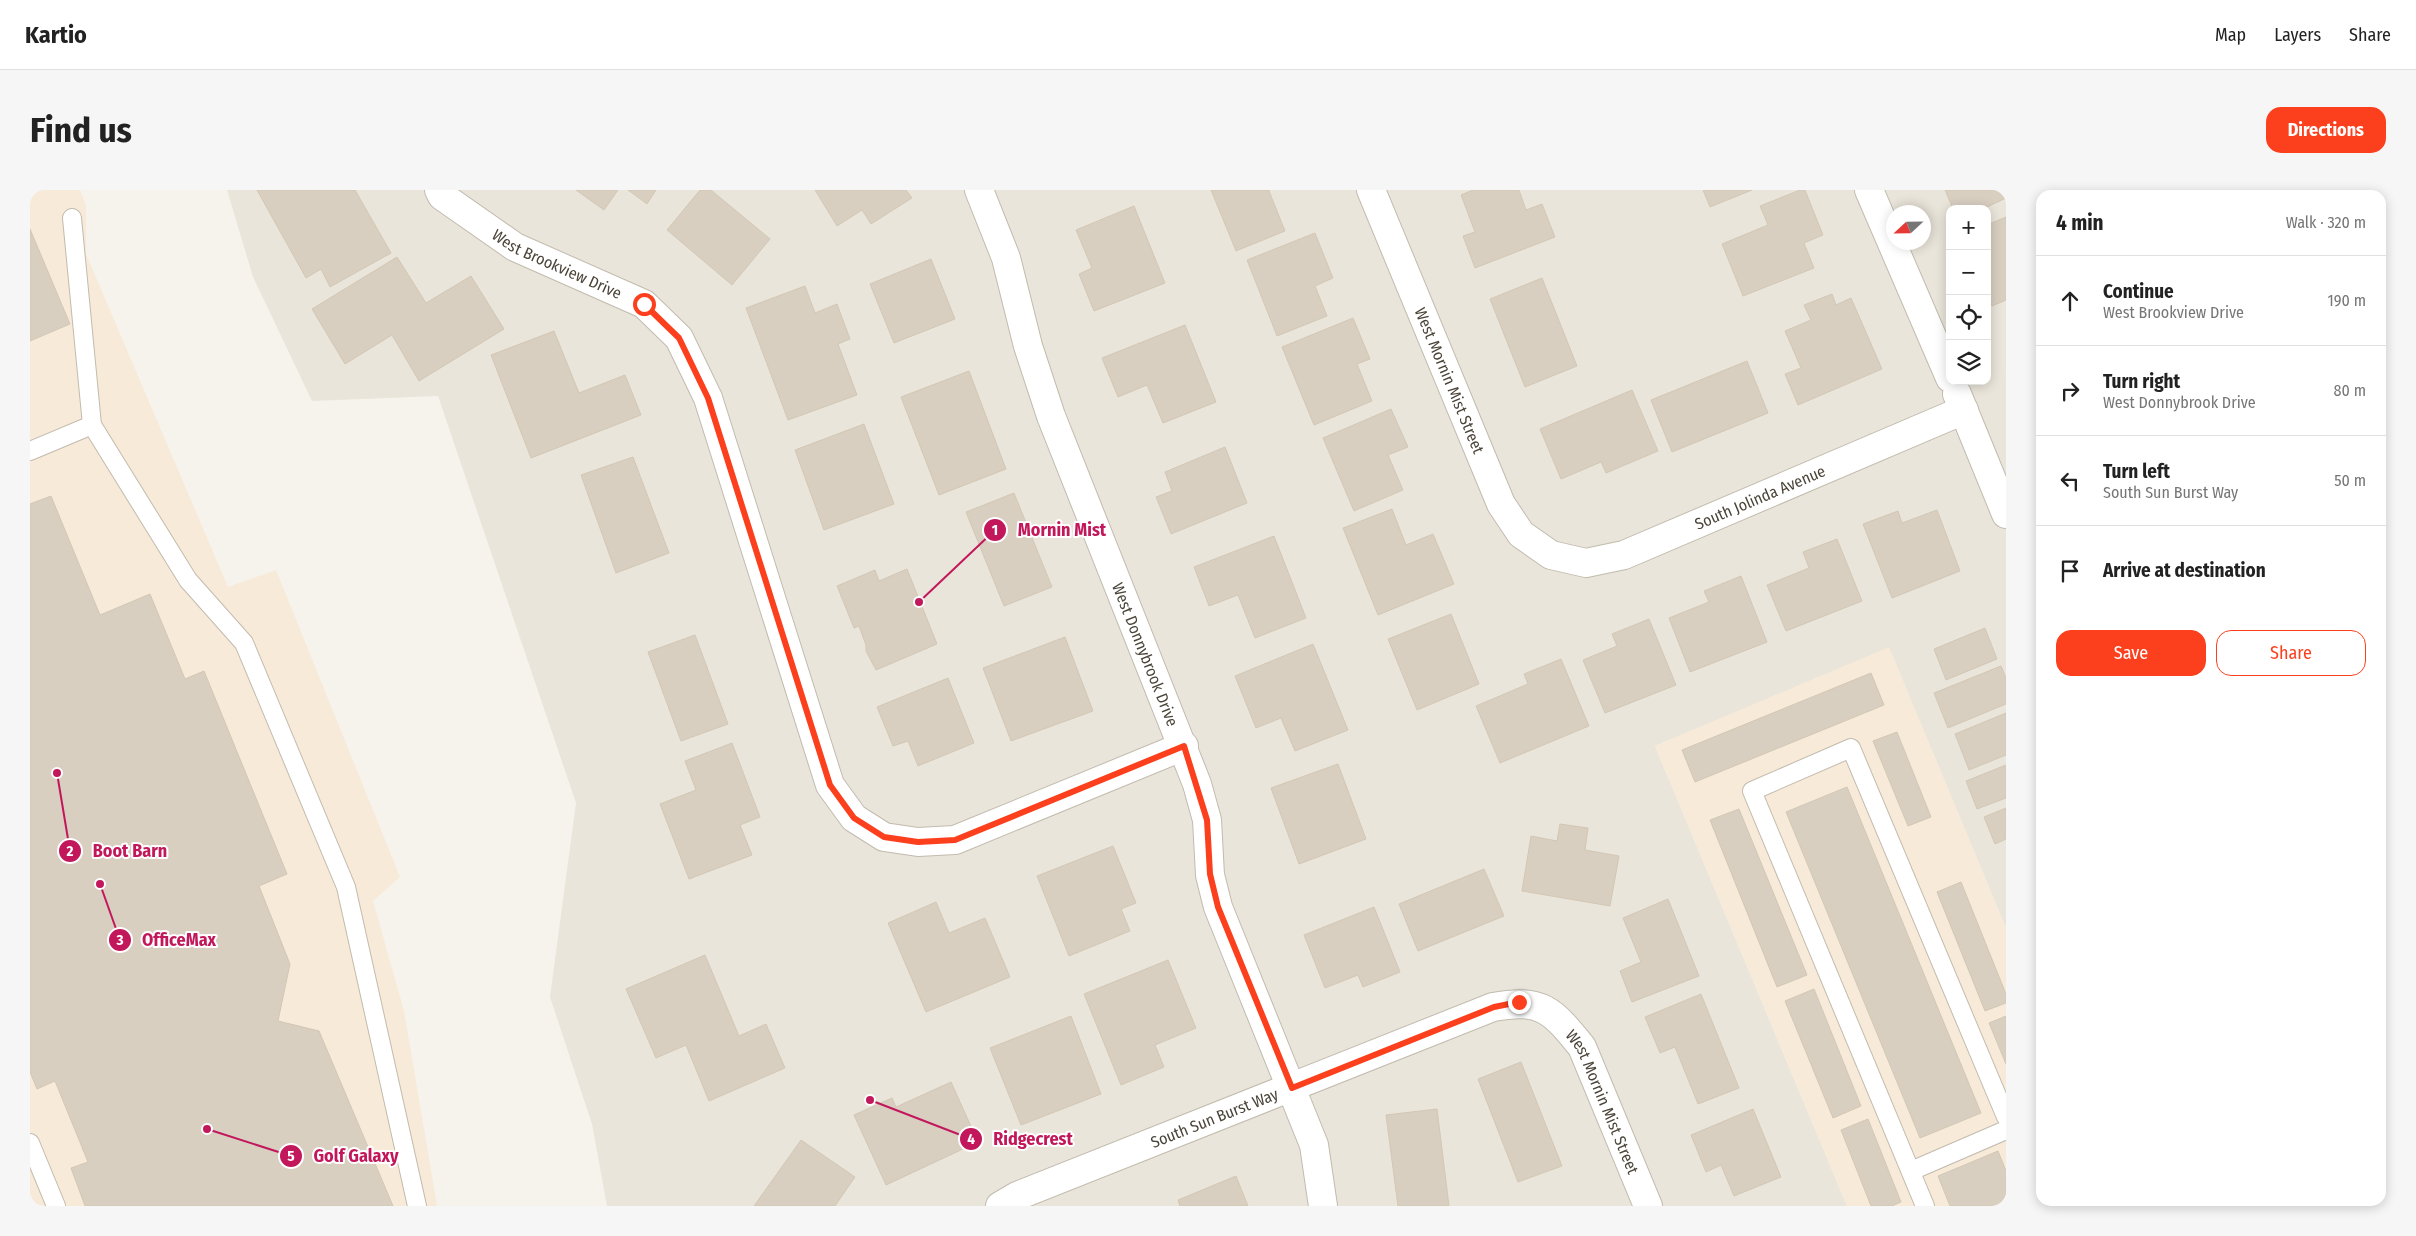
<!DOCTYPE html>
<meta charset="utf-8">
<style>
:root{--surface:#fff;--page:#f6f6f6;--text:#222;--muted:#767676;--line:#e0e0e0;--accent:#fc3f1d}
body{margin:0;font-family:"Fira Sans Condensed",sans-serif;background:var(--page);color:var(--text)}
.controls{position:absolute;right:15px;top:15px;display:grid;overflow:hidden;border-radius:10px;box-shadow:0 2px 12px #0003}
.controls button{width:45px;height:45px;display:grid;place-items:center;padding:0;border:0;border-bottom:1px solid var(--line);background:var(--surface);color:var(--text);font:25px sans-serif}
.compass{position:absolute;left:1856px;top:15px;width:45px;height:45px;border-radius:50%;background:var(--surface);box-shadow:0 2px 12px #0003;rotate:248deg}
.stop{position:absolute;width:15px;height:15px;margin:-11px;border:4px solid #fc3f1d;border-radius:50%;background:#fff}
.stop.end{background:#fc3f1d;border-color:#fff;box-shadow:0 1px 5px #0008}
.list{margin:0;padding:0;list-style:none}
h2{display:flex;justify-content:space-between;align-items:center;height:65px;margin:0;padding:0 20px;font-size:21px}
h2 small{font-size:16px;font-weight:400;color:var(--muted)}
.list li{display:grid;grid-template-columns:32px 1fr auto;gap:15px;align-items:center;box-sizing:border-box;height:90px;padding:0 20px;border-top:1px solid var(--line)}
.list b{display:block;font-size:19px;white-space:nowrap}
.list p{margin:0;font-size:16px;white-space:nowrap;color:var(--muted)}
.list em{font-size:16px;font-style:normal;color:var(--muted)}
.actions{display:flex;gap:10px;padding:15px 20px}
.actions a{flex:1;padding:11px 0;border:1px solid var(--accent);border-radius:15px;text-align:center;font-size:18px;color:var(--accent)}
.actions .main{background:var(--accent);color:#fff}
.icon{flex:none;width:28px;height:28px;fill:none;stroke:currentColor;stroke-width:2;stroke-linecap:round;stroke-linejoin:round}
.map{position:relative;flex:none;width:1976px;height:1016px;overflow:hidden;border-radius:15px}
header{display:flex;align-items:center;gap:30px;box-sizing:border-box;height:70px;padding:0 25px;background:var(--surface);border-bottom:1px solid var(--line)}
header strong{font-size:24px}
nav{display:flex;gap:28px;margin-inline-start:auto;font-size:18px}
.intro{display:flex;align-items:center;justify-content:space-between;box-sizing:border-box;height:120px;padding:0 30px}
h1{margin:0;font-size:35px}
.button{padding:12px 22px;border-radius:15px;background:var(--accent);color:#fff;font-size:18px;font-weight:700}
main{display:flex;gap:30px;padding:0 30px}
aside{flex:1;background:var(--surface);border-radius:15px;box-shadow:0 2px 12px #0003}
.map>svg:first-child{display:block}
.residential{fill:#eae5da;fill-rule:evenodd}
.commercial{fill:#f7ead8}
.building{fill:#d8cfc1;stroke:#d3c7b4}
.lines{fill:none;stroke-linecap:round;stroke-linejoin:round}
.lane-casing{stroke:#c2bbae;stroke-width:20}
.street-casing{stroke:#c2bbae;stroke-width:30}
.lane{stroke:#fff;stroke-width:18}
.street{stroke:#fff;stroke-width:28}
.route{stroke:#fc3f1d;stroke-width:6}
.labels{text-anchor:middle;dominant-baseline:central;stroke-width:4;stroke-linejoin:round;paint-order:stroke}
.street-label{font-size:16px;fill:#4b4439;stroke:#fff}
.leader{fill:none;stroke:#c2185b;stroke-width:2}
.callout-dot{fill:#c2185b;stroke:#fff;stroke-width:2}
.mark-label{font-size:15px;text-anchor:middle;font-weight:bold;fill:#fff}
.callout-label{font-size:18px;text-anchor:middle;font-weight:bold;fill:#c2185b;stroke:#fff;stroke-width:4;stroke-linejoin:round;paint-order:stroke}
</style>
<header>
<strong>Kartio</strong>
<nav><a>Map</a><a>Layers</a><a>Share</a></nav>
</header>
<div class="intro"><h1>Find us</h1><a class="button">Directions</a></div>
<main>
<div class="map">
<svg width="1976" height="1016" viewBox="0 0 1976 1016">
<rect width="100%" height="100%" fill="#f6f3ec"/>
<path class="residential" d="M 197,0 L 1976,0 L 1976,738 L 1859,458 L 1625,556 L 1817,1016 L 577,1016 L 562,934 L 520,807 L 546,613 L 408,206 L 282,211 L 223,87 ZM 1920,19 L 1957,19 L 1957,191 L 1920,191 ZM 1864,22 L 1894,22 L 1894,52 L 1864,52 Z"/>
<g class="commercial">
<path d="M 0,0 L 50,0 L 56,16 L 56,64 L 198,397 L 246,380 L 370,687 L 343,711 L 374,821 L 407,1016 L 0,1016 Z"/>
<path d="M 1859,457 L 1976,738 L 1976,1016 L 1817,1016 L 1625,556 Z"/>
</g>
<g class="building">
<path d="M 227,0 L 325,0 L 361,63 L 300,97 L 291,79 L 276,88 Z"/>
<path d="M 546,0 L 588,0 L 574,20 Z"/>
<path d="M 598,0 L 626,0 L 617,14 Z"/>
<path d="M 670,0 L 681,0 L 740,49 L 702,95 L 637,40 Z"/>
<path d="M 785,0 L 876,0 L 882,8 L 841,34 L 832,20 L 807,36 Z"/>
<path d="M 1181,0 L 1240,0 L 1239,1 L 1255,41 L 1206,61 Z"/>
<path d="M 1443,0 L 1489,0 L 1496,20 L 1512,14 L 1525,47 L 1445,78 L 1433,46 L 1445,42 L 1431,5 Z"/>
<path d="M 1673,0 L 1722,0 L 1680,17 Z"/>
<path d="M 1770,0 L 1775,0 L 1793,45 L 1774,53 L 1784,78 L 1713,106 L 1692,54 L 1738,35 L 1730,16 Z"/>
<path d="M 1915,0 L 1976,0 L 1976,8 L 1953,19 L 1923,19 Z"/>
<path d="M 1104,16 L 1135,93 L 1064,121 L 1049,84 L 1062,78 L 1046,40 Z"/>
<path d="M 1976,27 L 1976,110 L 1962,116 L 1957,103 L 1957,35 Z"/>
<path d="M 0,39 L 40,134 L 0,151 Z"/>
<path d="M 1285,43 L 1303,88 L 1285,96 L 1297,126 L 1247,146 L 1217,70 Z"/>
<path d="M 367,67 L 396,113 L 441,86 L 474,139 L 389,191 L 362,145 L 315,174 L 282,119 Z"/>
<path d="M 901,69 L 925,129 L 864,153 L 840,94 Z"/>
<path d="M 1512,88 L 1547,176 L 1495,197 L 1460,109 Z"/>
<path d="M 775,96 L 785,123 L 807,114 L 820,149 L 808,154 L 827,205 L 758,230 L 716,118 Z"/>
<path d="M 1802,104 L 1806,115 L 1821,108 L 1852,179 L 1768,215 L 1755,184 L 1771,178 L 1755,141 L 1781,130 L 1774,115 Z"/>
<path d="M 1323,128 L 1340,169 L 1327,174 L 1342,211 L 1284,235 L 1252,157 Z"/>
<path d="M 1155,135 L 1186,212 L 1133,233 L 1117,195 L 1088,207 L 1072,168 Z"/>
<path d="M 524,141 L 549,203 L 595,185 L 611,225 L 501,268 L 461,165 Z"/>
<path d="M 1717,171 L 1738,223 L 1642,262 L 1621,210 Z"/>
<path d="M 939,181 L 976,279 L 909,305 L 871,207 Z"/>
<path d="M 1602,200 L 1628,261 L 1576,283 L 1571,272 L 1531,289 L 1510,239 Z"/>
<path d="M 1361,219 L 1378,257 L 1358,265 L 1373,300 L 1324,321 L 1293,248 Z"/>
<path d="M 834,234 L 864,314 L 794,340 L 765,260 Z"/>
<path d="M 1195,257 L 1217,313 L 1141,344 L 1126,307 L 1142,301 L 1135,282 Z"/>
<path d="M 603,267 L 639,363 L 586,383 L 551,285 Z"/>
<path d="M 984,303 L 1022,397 L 974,416 L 936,322 Z"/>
<path d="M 21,306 L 70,425 L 120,404 L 155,489 L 174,481 L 257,684 L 229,696 L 260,774 L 248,831 L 289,841 L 363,1016 L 55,1016 L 41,978 L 58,972 L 25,891 L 7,899 L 0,882 L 0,314 Z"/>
<path d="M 1362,319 L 1376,355 L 1403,344 L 1424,394 L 1348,425 L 1313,338 Z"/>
<path d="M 1907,320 L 1930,381 L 1862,408 L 1833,334 L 1868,321 L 1872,333 Z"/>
<path d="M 1244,346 L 1276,428 L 1225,448 L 1208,405 L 1179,416 L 1164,377 Z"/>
<path d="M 1807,349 L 1832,411 L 1756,441 L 1737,395 L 1779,378 L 1773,362 Z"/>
<path d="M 877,379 L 907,454 L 846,480 L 836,461 L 836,455 L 829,436 L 824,438 L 807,396 L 845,380 L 849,391 Z"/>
<path d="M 1711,386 L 1737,452 L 1660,482 L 1639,428 L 1679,412 L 1674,401 Z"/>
<path d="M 1421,424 L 1449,494 L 1387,520 L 1358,449 Z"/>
<path d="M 1619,429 L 1646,495 L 1575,523 L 1553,470 L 1587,456 L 1582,444 Z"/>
<path d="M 1955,438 L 1967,469 L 1916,490 L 1904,459 Z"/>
<path d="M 665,445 L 698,534 L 651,551 L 618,462 Z"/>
<path d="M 1035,447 L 1063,521 L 981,551 L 953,478 Z"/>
<path d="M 1283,454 L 1318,540 L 1265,561 L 1251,528 L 1226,538 L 1205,486 Z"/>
<path d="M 1531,469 L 1559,536 L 1470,573 L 1446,516 L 1498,494 L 1494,484 Z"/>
<path d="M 1971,476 L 1976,488 L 1976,514 L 1918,538 L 1904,503 Z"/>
<path d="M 1841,483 L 1854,515 L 1665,592 L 1652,560 Z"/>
<path d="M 918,488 L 944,553 L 888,576 L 878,551 L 863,556 L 847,517 Z"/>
<path d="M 1976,523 L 1976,565 L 1939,580 L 1925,544 Z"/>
<path d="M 1867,542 L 1901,627 L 1878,636 L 1843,551 Z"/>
<path d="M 702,553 L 730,627 L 710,635 L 722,665 L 659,689 L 630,614 L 666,600 L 655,571 Z"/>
<path d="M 1308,574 L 1336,649 L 1269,674 L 1241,598 Z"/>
<path d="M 1976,575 L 1976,608 L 1947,619 L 1936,591 Z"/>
<path d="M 1817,597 L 1951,923 L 1890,948 L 1756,622 Z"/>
<path d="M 1976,618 L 1976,649 L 1965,654 L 1954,627 Z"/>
<path d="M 1709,619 L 1777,785 L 1747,797 L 1680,630 Z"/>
<path d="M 1530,634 L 1558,638 L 1555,660 L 1589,666 L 1580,716 L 1492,701 L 1501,646 L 1527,651 Z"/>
<path d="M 1083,656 L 1106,713 L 1091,719 L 1100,741 L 1039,766 L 1007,686 Z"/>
<path d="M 1454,679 L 1474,726 L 1388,761 L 1369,714 Z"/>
<path d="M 1931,692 L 1976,804 L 1976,813 L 1955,821 L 1907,702 Z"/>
<path d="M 1638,709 L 1669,786 L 1602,812 L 1590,781 L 1611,772 L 1593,728 Z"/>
<path d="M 906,712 L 919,743 L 955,728 L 980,787 L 896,822 L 858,733 Z"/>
<path d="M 1344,717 L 1370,782 L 1333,797 L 1328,785 L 1295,798 L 1274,745 Z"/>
<path d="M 675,765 L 709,846 L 736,834 L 755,878 L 679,911 L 656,855 L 626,868 L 596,799 Z"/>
<path d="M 1138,770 L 1166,838 L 1125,855 L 1134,877 L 1091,895 L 1054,804 Z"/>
<path d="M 1784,799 L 1831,916 L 1803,928 L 1755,811 Z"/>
<path d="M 1671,804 L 1709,898 L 1668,914 L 1645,857 L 1630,863 L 1615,827 Z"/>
<path d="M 1041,826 L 1071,904 L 991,935 L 960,858 Z"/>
<path d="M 1976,826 L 1976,874 L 1959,833 Z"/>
<path d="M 1491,872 L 1532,976 L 1488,992 L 1448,889 Z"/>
<path d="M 921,892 L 948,952 L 856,995 L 824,925 L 862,908 L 866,917 Z"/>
<path d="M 1407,919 L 1419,1016 L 1368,1016 L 1356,925 Z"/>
<path d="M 1723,919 L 1751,987 L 1704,1006 L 1691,975 L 1676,982 L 1661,945 Z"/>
<path d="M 1838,929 L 1871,1012 L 1862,1016 L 1841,1016 L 1811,940 Z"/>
<path d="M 771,950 L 825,987 L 805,1016 L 724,1016 Z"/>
<path d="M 1968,961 L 1976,981 L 1976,1016 L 1920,1016 L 1908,986 Z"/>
<path d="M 1206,986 L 1218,1016 L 1150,1016 L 1148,1010 Z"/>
</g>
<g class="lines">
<defs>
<g id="lane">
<path d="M 42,28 L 62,235 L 158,390 L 214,453 L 316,697 L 387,1016"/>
<path d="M 0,261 L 62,235"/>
<path d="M 0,953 L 26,1016"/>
<path d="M 1881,981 L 1976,940"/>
<path d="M 1895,1016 L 1722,601 L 1821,558 L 1976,927"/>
</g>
<g id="street">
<path id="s1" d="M 409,0 L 412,6 L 485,57 L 614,114 L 649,148 L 678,208 L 800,595 L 824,628 L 854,647 L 888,652 L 925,650 L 1154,556"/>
<path id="s2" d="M 949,0 L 976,68 L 998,156 L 1021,226 L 1167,594 L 1177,630 L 1180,685 L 1188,717 L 1284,955 L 1293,1016"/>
<path id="s3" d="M 1341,0 L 1471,314 L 1491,344 L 1521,365 L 1556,373 L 1594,365 L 1934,220"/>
<path d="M 1839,0 L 1920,188"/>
<path d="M 1927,204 L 1976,324"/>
<path id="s4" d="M 970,1016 L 987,1006 L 1463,817 C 1512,808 1522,820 1552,857 L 1618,1016"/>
</g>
</defs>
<use href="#lane" class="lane-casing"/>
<use href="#street" class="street-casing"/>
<use href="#lane" class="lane"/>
<use href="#street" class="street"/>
</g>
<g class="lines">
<path class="route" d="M 614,114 L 649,148 L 678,208 L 800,595 L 824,628 L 854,647 L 888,652 L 925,650 L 1154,556 L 1177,630 L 1180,684 L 1188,717 L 1262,898 L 1464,817 L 1489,812"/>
</g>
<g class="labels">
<g class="street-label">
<text stroke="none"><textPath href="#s1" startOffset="141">West Brookview Drive</textPath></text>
<text stroke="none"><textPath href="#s3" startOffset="206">West Mornin Mist Street</textPath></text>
<text stroke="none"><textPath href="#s3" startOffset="635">South Jolinda Avenue</textPath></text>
<text stroke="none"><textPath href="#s2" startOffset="494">West Donnybrook Drive</textPath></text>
<text stroke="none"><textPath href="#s4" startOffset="696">West Mornin Mist Street</textPath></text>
<text stroke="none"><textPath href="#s4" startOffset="232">South Sun Burst Way</textPath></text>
</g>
</g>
<path class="leader" d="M889 412L965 340M27 583L40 661M70 694L90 750M840 910L941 949M177 939L261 966"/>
<g class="callout-dot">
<circle cx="889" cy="412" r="5"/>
<circle cx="27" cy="583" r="5"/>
<circle cx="70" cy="694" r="5"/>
<circle cx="840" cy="910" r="5"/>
<circle cx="177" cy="939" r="5"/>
<circle cx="965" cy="340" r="12"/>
<circle cx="40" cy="661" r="12"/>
<circle cx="90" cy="750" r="12"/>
<circle cx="941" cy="949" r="12"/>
<circle cx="261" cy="966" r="12"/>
</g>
<g class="mark-label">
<text x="965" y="345">1</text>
<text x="40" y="666">2</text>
<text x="90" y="755">3</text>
<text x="941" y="954">4</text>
<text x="261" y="971">5</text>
</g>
<g class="callout-label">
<text x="1032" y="346">Mornin Mist</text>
<text x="100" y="667">Boot Barn</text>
<text x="149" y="756">OfficeMax</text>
<text x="1003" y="955">Ridgecrest</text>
<text x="326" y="972">Golf Galaxy</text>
</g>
</svg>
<div class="controls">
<button>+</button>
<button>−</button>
<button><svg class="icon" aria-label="locate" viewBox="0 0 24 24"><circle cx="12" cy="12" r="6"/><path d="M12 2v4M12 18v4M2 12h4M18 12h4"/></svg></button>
<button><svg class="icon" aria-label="layers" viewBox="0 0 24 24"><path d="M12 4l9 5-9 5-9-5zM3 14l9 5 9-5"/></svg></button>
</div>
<svg class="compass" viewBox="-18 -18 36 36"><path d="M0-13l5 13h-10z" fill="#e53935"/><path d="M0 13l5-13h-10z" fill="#767676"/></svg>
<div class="stop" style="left:614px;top:114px"></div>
<div class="stop end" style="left:1489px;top:812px"></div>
</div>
<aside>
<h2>4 min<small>Walk · 320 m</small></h2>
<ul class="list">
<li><svg class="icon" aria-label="ahead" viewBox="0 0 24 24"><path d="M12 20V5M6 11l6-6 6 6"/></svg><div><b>Continue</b><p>West Brookview Drive</p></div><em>190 m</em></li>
<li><svg class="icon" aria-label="right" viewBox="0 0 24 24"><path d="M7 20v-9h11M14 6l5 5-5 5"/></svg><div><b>Turn right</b><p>West Donnybrook Drive</p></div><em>80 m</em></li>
<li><svg class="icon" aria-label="left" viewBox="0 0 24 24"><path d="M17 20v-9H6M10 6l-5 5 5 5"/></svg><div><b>Turn left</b><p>South Sun Burst Way</p></div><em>50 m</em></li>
<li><svg class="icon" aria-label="arrive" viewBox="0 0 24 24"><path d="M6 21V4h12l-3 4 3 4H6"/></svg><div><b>Arrive at destination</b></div></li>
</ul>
<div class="actions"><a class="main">Save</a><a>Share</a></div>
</aside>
</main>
